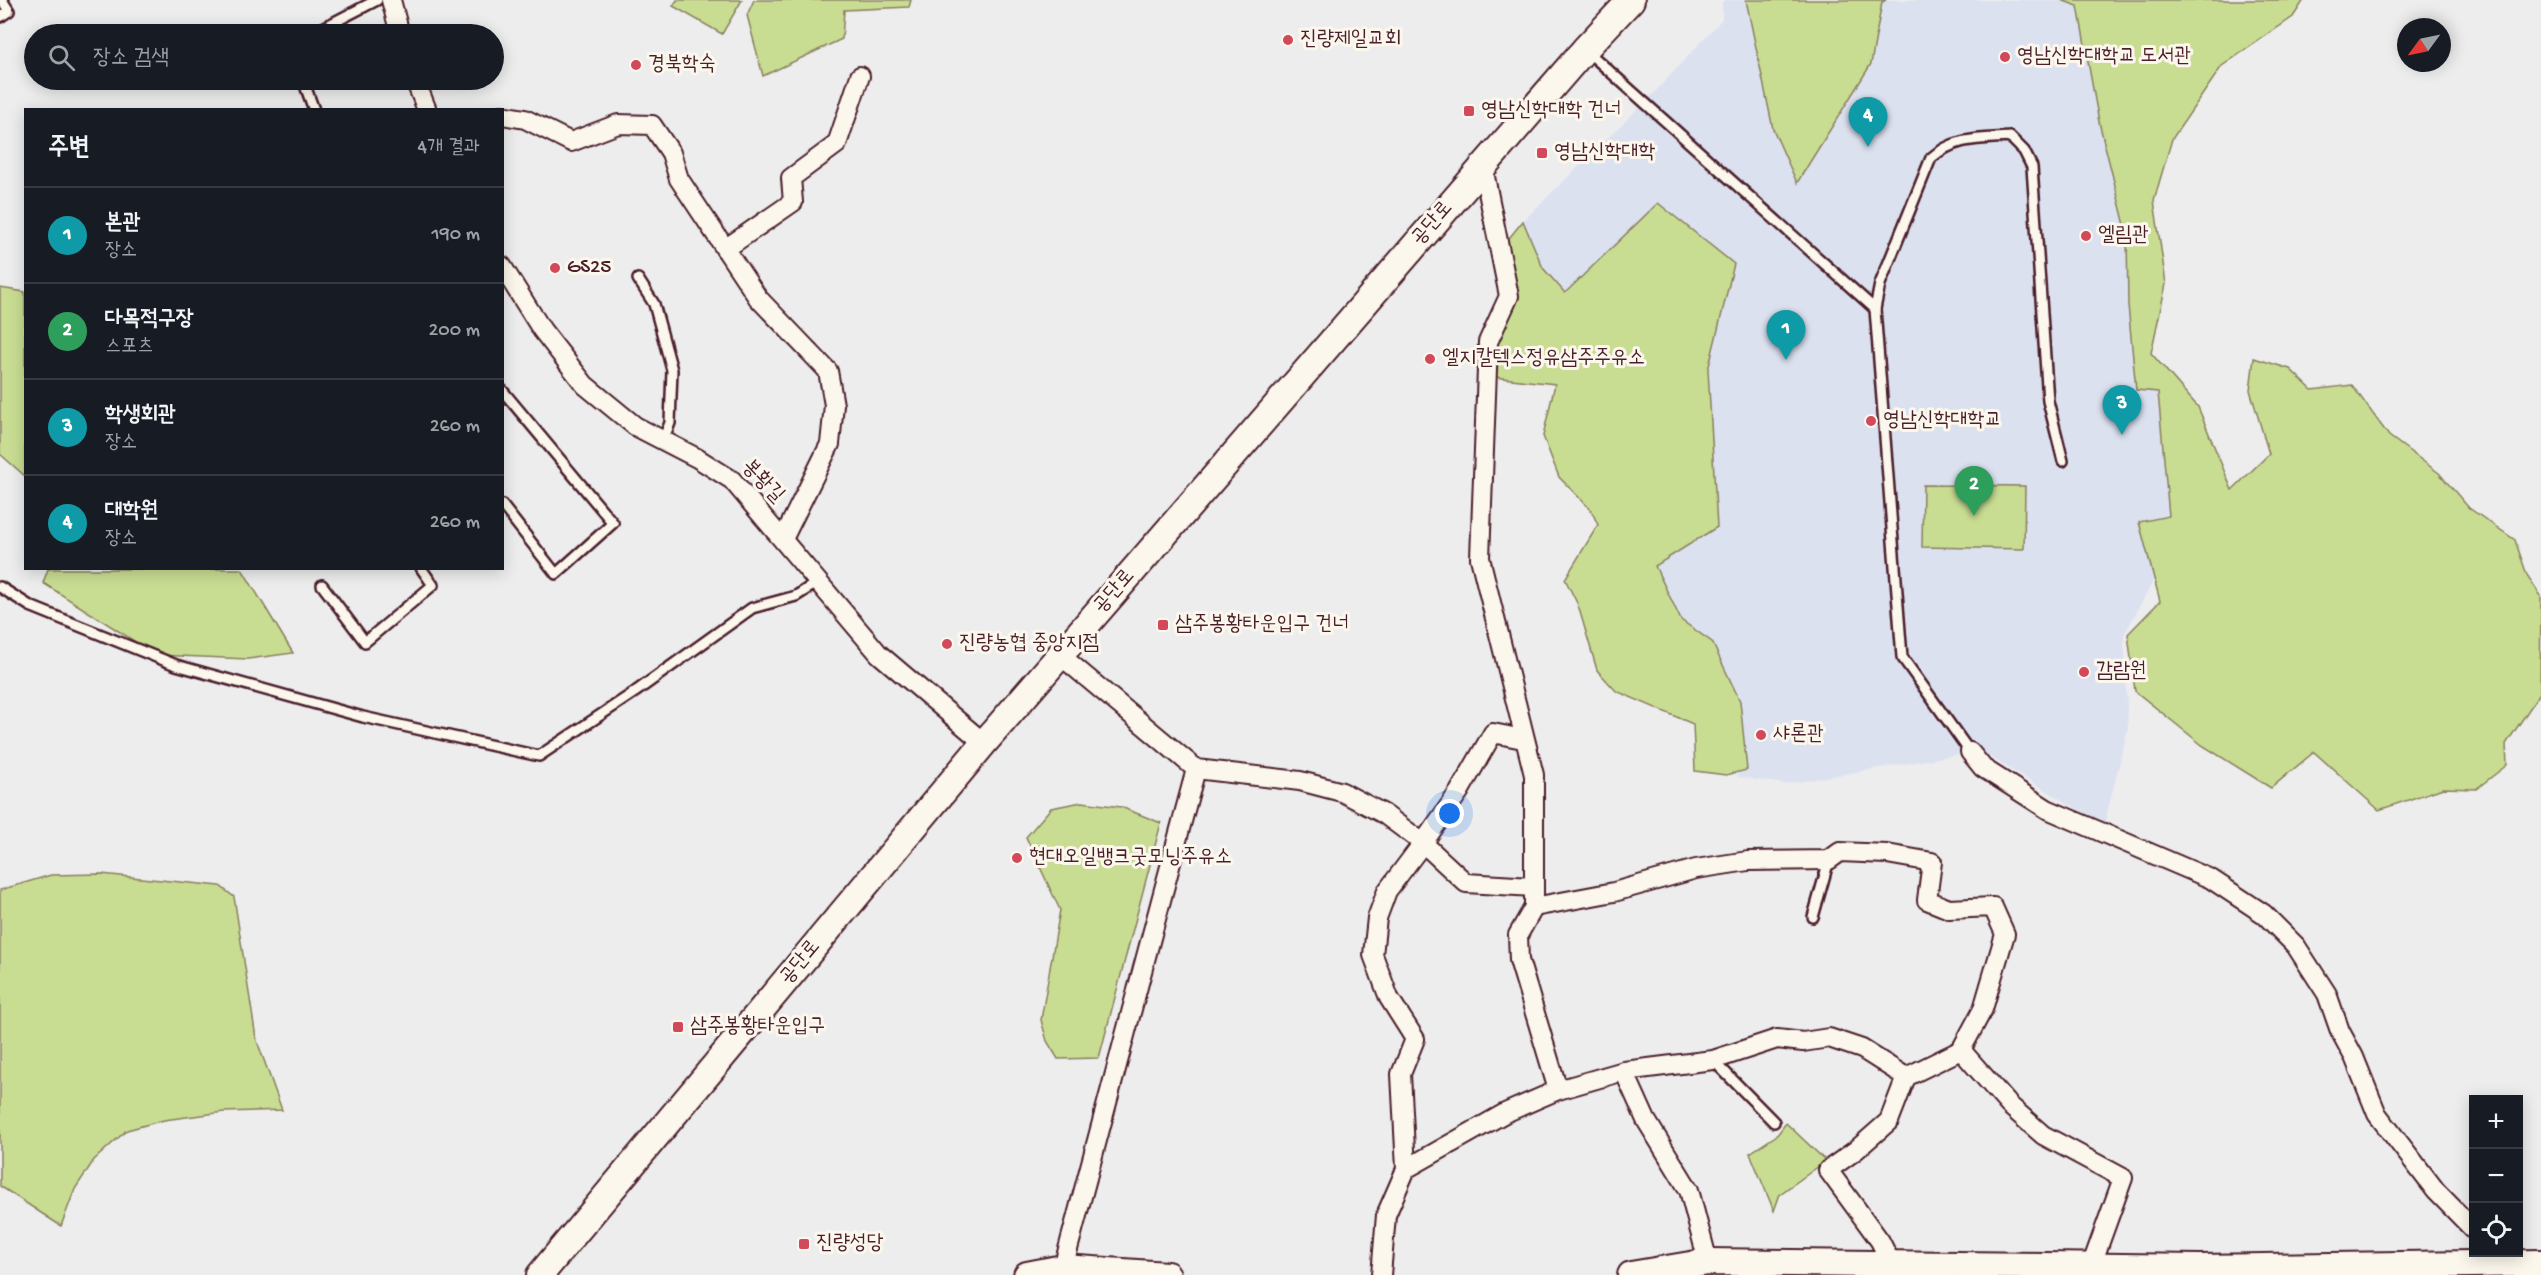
<!DOCTYPE html>
<html lang="ko">
<meta charset="utf-8">
<style>
:root{--surface:#171b24;--page:#20242c;--text:#f1f3f6;--muted:#9ea1a6;--line:#363941;--accent:#d1495b}
body{margin:0;font-family:"Gochi Hand","Poor Story",sans-serif;background:var(--page);color:var(--text)}
.controls{position:absolute;right:18px;bottom:18px;display:grid;overflow:hidden;border-radius:0px;box-shadow:0 3px 15px #0003}
.controls button{width:54px;height:54px;display:grid;place-items:center;padding:0;border:0;border-bottom:2px solid var(--line);background:var(--surface);color:var(--text);font:30px sans-serif}
.compass{position:absolute;left:2397px;top:18px;width:54px;height:54px;border-radius:50%;background:var(--surface);box-shadow:0 3px 15px #0003;rotate:237deg}
.you{position:absolute;left:1450px;top:814px;width:21px;height:21px;margin:-15px;border:4px solid #fff;border-radius:50%;background:#1a73e8;box-shadow:0 0 0 9px #1a73e833}
.badge{display:grid;place-items:center;width:39px;height:39px;border-radius:50%;background:var(--accent);color:#fff;font-size:20px;font-weight:700}
.pin{position:absolute;translate:-50% -50px;filter:drop-shadow(0 2px 3px #0008)}
.pin::after{content:'';position:absolute;top:32px;width:21px;height:18px;background:inherit;clip-path:polygon(0 0,100% 0,50% 100%)}
.list{margin:0;padding:0;list-style:none}
h2{display:flex;justify-content:space-between;align-items:center;height:78px;margin:0;padding:0 24px;font-size:26px}
h2 small{font-size:20px;font-weight:400;color:var(--muted)}
.list li{display:grid;grid-template-columns:39px 1fr auto;gap:18px;align-items:center;box-sizing:border-box;height:96px;padding:0 24px;border-top:2px solid var(--line)}
.list b{display:block;font-size:22px;white-space:nowrap}
.list p{margin:0;font-size:20px;white-space:nowrap;color:var(--muted)}
.list em{font-size:20px;font-style:normal;color:var(--muted)}
.icon{flex:none;width:33px;height:33px;fill:none;stroke:currentColor;stroke-width:2;stroke-linecap:round;stroke-linejoin:round}
.map{position:relative;flex:none;width:2541px;height:1275px;overflow:hidden}
.search{position:absolute;background:var(--surface);box-shadow:0 3px 15px #0003;left:24px;top:24px;width:480px;height:66px;display:flex;align-items:center;gap:15px;box-sizing:border-box;padding:0 21px;border-radius:33px;color:var(--muted);font-size:22px}
.panel{position:absolute;background:var(--surface);box-shadow:0 3px 15px #0003;left:24px;top:108px;width:480px;height:462px;border-radius:0px}
.map>svg:first-child{display:block}
.built{fill:#dce1f0}
.green{fill:#c8dd92;stroke:#897e5e;stroke-width:1.5}
.lines{fill:none;stroke-linecap:round;stroke-linejoin:round}
.lane-casing{stroke:#4a1f2b;stroke-width:14}
.street-casing{stroke:#4a1f2b;stroke-width:22}
.secondary-casing{stroke:#4a1f2b;stroke-width:30}
.lane{stroke:#fbf7ec;stroke-width:9}
.street{stroke:#fbf7ec;stroke-width:18}
.secondary{stroke:#fbf7ec;stroke-width:26}
.poi-dot{fill:#d1495b;stroke:#fbf7ec;stroke-width:2}
.labels{text-anchor:middle;dominant-baseline:central;stroke-width:6;stroke-linejoin:round;paint-order:stroke}
.poi-label{font-size:21px;fill:#4a1f2b;stroke:#fbf7ec;text-anchor:start}
.street-label{font-size:21px;fill:#4a1f2b;stroke:#fbf7ec}
</style>
<div class="map">
<svg width="2541" height="1275" viewBox="0 0 2541 1275">
<rect width="100%" height="100%" fill="#ededee"/>
<filter id="ink" filterUnits="userSpaceOnUse"><feTurbulence type="fractalNoise" baseFrequency=".0167" numOctaves="2"/><feDisplacementMap in="SourceGraphic" scale="12" xChannelSelector="R" yChannelSelector="G"/><feConvolveMatrix kernelMatrix="1 2 1 2 8 2 1 2 1" color-interpolation-filters="sRGB"/></filter>
<g filter="url(#ink)">
<path class="built" d="M 1724,0 L 2137,0 L 2118,89 L 2166,284 L 2151,353 L 2198,407 L 2184,524 L 2124,635 L 2128,729 L 2104,825 L 1980,751 L 1785,784 L 1738,777 L 1719,691 L 1666,674 L 1591,510 L 1559,477 L 1543,436 L 1555,383 L 1523,221 L 1657,90 L 1722,19 L 1722,3 Z"/>
<g class="green">
<path d="M 677,0 L 742,0 L 722,34 L 673,6 Z"/>
<path d="M 754,0 L 911,0 L 909,7 L 844,10 L 842,39 L 763,76 L 747,15 Z"/>
<path d="M 1746,0 L 1886,0 L 1882,2 L 1871,64 L 1797,183 L 1773,129 Z"/>
<path d="M 2061,0 L 2304,0 L 2293,17 L 2222,66 L 2172,139 L 2154,200 L 2166,284 L 2151,353 L 2198,407 L 2232,490 L 2269,454 L 2250,390 L 2254,358 L 2290,369 L 2312,390 L 2352,385 L 2389,436 L 2439,473 L 2469,508 L 2515,540 L 2527,575 L 2541,596 L 2540,693 L 2506,744 L 2507,765 L 2476,789 L 2443,788 L 2379,810 L 2314,752 L 2271,788 L 2202,745 L 2135,691 L 2128,634 L 2160,601 L 2139,522 L 2169,516 L 2158,392 L 2136,390 L 2128,305 L 2127,233 L 2099,122 L 2078,6 Z"/>
<path d="M 1658,203 L 1734,264 L 1708,370 L 1717,527 L 1655,566 L 1681,620 L 1712,642 L 1740,701 L 1747,770 L 1726,775 L 1695,771 L 1693,724 L 1616,691 L 1597,670 L 1578,605 L 1565,579 L 1598,525 L 1591,510 L 1559,477 L 1543,436 L 1555,384 L 1494,377 L 1505,243 L 1523,221 L 1543,268 L 1565,293 Z"/>
<path d="M 0,288 L 25,292 L 25,476 L 0,454 Z"/>
<path d="M 1923,485 L 2025,486 L 2024,549 L 1922,547 Z"/>
<path d="M 48,569 L 242,569 L 293,653 L 248,659 L 156,655 L 43,583 Z"/>
<path d="M 1082,802 L 1121,807 L 1161,823 L 1099,1058 L 1058,1059 L 1047,1041 L 1041,1020 L 1060,910 L 1026,837 L 1051,808 Z"/>
<path d="M 101,874 L 220,886 L 234,897 L 256,1038 L 282,1110 L 224,1112 L 164,1120 L 127,1130 L 94,1160 L 75,1189 L 61,1226 L 0,1186 L 0,890 L 51,875 Z"/>
<path d="M 1786,1123 L 1826,1161 L 1780,1194 L 1774,1211 L 1750,1153 L 1777,1135 Z"/>
</g>
<g class="lines">
<defs>
<g id="lane">
<path d="M 0,17 L 9,11 L 2,0"/>
<path d="M 317,34 L 319,30 L 377,0"/>
<path d="M 1587,51 L 1875,309"/>
<path d="M 303,80 L 314,110"/>
<path d="M 638,279 L 654,304 L 672,370 L 670,423 L 663,440"/>
<path d="M 502,390 L 613,523 L 556,574 L 502,505"/>
<path d="M 322,585 L 365,642 L 433,585 L 421,568"/>
<path d="M 0,587 L 30,606 L 176,665 L 363,717 L 539,756 L 635,692 L 752,608 L 796,596 L 818,582"/>
<path d="M 1970,752 L 1902,657 L 1875,309 L 1880,284 L 1931,158 C 1956,137 1978,139 2010,137 L 2024,151 L 2032,167 L 2048,401 L 2063,461"/>
<path d="M 1813,917 L 1829,860"/>
<path d="M 1713,1060 L 1774,1122"/>
</g>
<g id="street">
<path d="M 391,0 L 400,34"/>
<path d="M 415,80 L 427,110"/>
<path d="M 502,115 L 525,119 L 571,142 L 618,124 L 652,125 L 671,153 L 679,179 L 758,298 L 828,371 L 834,405 L 830,444 L 783,539"/>
<path d="M 1483,167 L 1509,296 L 1488,342 L 1480,558 L 1534,775 L 1534,907 L 1518,935 L 1519,960 L 1558,1090"/>
<path d="M 725,249 L 793,202 L 791,178 L 837,144 L 860,76"/>
<path d="M 502,266 L 542,330 L 585,385 L 635,426 L 697,458 L 732,480 L 879,654 L 984,743"/>
<path d="M 1060,655 L 1196,769 L 1063,1268"/>
<path d="M 1970,752 L 1983,768 L 2047,809 L 2211,879 L 2264,914 L 2296,946 L 2327,994 L 2340,1031 L 2354,1057 L 2377,1114 L 2436,1191 L 2474,1230"/>
<path d="M 1196,769 L 1300,781 L 1342,792 L 1384,814 L 1423,843 L 1466,883 L 1534,887"/>
<path d="M 1534,907 L 1614,892 L 1696,869 L 1748,861 L 1829,860 L 1840,852 L 1887,854 L 1932,862 L 1927,900 L 1949,909 L 1993,907 L 2005,934 L 1983,1009 L 1961,1050 L 2009,1105 L 2043,1135 L 2123,1178 L 2088,1275"/>
<path d="M 1624,1071 L 1713,1060 L 1777,1039 L 1803,1042 L 1829,1038 L 1862,1049 L 1906,1077"/>
<path d="M 1406,1169 L 1401,1074 L 1415,1039 L 1389,998 L 1373,955 L 1377,918 L 1387,891 L 1423,843 L 1459,792 L 1493,733 L 1523,739"/>
<path d="M 1892,1265 L 1880,1241 L 1828,1170 L 1856,1150 L 1889,1121 L 1906,1077 L 1961,1050"/>
<path d="M 1381,1275 L 1386,1215 L 1406,1169 L 1505,1113 L 1558,1090 L 1624,1071 L 1646,1120 L 1689,1190 L 1708,1262"/>
</g>
<g id="secondary">
<path d="M 540,1275 L 984,743 L 1585,49 L 1631,0"/>
<path d="M 1027,1275 L 1063,1268 L 1167,1275"/>
<path d="M 1631,1275 L 1708,1262 L 2200,1268 L 2541,1263"/>
</g>
</defs>
<use href="#lane" class="lane-casing"/>
<use href="#street" class="street-casing"/>
<use href="#secondary" class="secondary-casing"/>
<use href="#lane" class="lane"/>
<use href="#street" class="street"/>
<use href="#secondary" class="secondary"/>
</g>
</g>
<g class="poi-dot">
<circle cx="1288" cy="40" r="6"/>
<circle cx="2005" cy="57" r="6"/>
<circle cx="636" cy="65" r="6"/>
<rect x="1463" y="105" width="12" height="12" rx="3"/>
<rect x="1536" y="147" width="12" height="12" rx="3"/>
<circle cx="2086" cy="236" r="6"/>
<circle cx="555" cy="268" r="6"/>
<circle cx="1430" cy="359" r="6"/>
<circle cx="1871" cy="421" r="6"/>
<rect x="1157" y="619" width="12" height="12" rx="3"/>
<circle cx="947" cy="644" r="6"/>
<circle cx="2084" cy="672" r="6"/>
<circle cx="1761" cy="735" r="6"/>
<circle cx="1017" cy="858" r="6"/>
<rect x="672" y="1021" width="12" height="12" rx="3"/>
<rect x="798" y="1238" width="12" height="12" rx="3"/>
</g>
<g class="labels">
<g class="poi-label">
<text x="1300" y="40">진량제일교회</text>
<text x="2017" y="57">영남신학대학교 도서관</text>
<text x="648" y="65">경북학숙</text>
<text x="1481" y="111">영남신학대학 건너</text>
<text x="1554" y="153">영남신학대학</text>
<text x="2098" y="236">엘림관</text>
<text x="567" y="268">GS25</text>
<text x="1442" y="359">엘지칼텍스정유삼주주유소</text>
<text x="1883" y="421">영남신학대학교</text>
<text x="1175" y="625">삼주봉황타운입구 건너</text>
<text x="959" y="644">진량농협 중앙지점</text>
<text x="2096" y="672">감람원</text>
<text x="1773" y="735">샤론관</text>
<text x="1029" y="858">현대오일뱅크굿모닝주유소</text>
<text x="690" y="1027">삼주봉황타운입구</text>
<text x="816" y="1244">진량성당</text>
</g>
<g class="street-label">
<text transform="translate(1433 224) rotate(-49)">공단로</text>
<text transform="translate(762 482) rotate(46)">봉황길</text>
<text transform="translate(1115 592) rotate(-49)">공단로</text>
<text transform="translate(801 963) rotate(-50)">공단로</text>
</g>
</g>
</svg>
<div class="controls">
<button>+</button>
<button>−</button>
<button><svg class="icon" aria-label="locate" viewBox="0 0 24 24"><circle cx="12" cy="12" r="6"/><path d="M12 2v4M12 18v4M2 12h4M18 12h4"/></svg></button>
</div>
<svg class="compass" viewBox="-18 -18 36 36"><path d="M0-13l5 13h-10z" fill="#e53935"/><path d="M0 13l5-13h-10z" fill="#9ea1a6"/></svg>
<div class="you"></div>
<div class="pin badge" style="left:1786px;top:360px;background:#0f9aa8">1</div>
<div class="pin badge" style="left:1974px;top:516px;background:#2e9e5b">2</div>
<div class="pin badge" style="left:2122px;top:435px;background:#0f9aa8">3</div>
<div class="pin badge" style="left:1868px;top:147px;background:#0f9aa8">4</div>
<div class="search"><svg class="icon" aria-label="search" viewBox="0 0 24 24"><circle cx="10" cy="10" r="6"/><path d="M15 15l6 6"/></svg>장소 검색</div>
<section class="panel">
<h2>주변<small>4개 결과</small></h2>
<ul class="list">
<li><span class="badge" style="background:#0f9aa8">1</span><div><b>본관</b><p>장소</p></div><em>190 m</em></li>
<li><span class="badge" style="background:#2e9e5b">2</span><div><b>다목적구장</b><p>스포츠</p></div><em>200 m</em></li>
<li><span class="badge" style="background:#0f9aa8">3</span><div><b>학생회관</b><p>장소</p></div><em>260 m</em></li>
<li><span class="badge" style="background:#0f9aa8">4</span><div><b>대학원</b><p>장소</p></div><em>260 m</em></li>
</ul>
</section>
</div>
